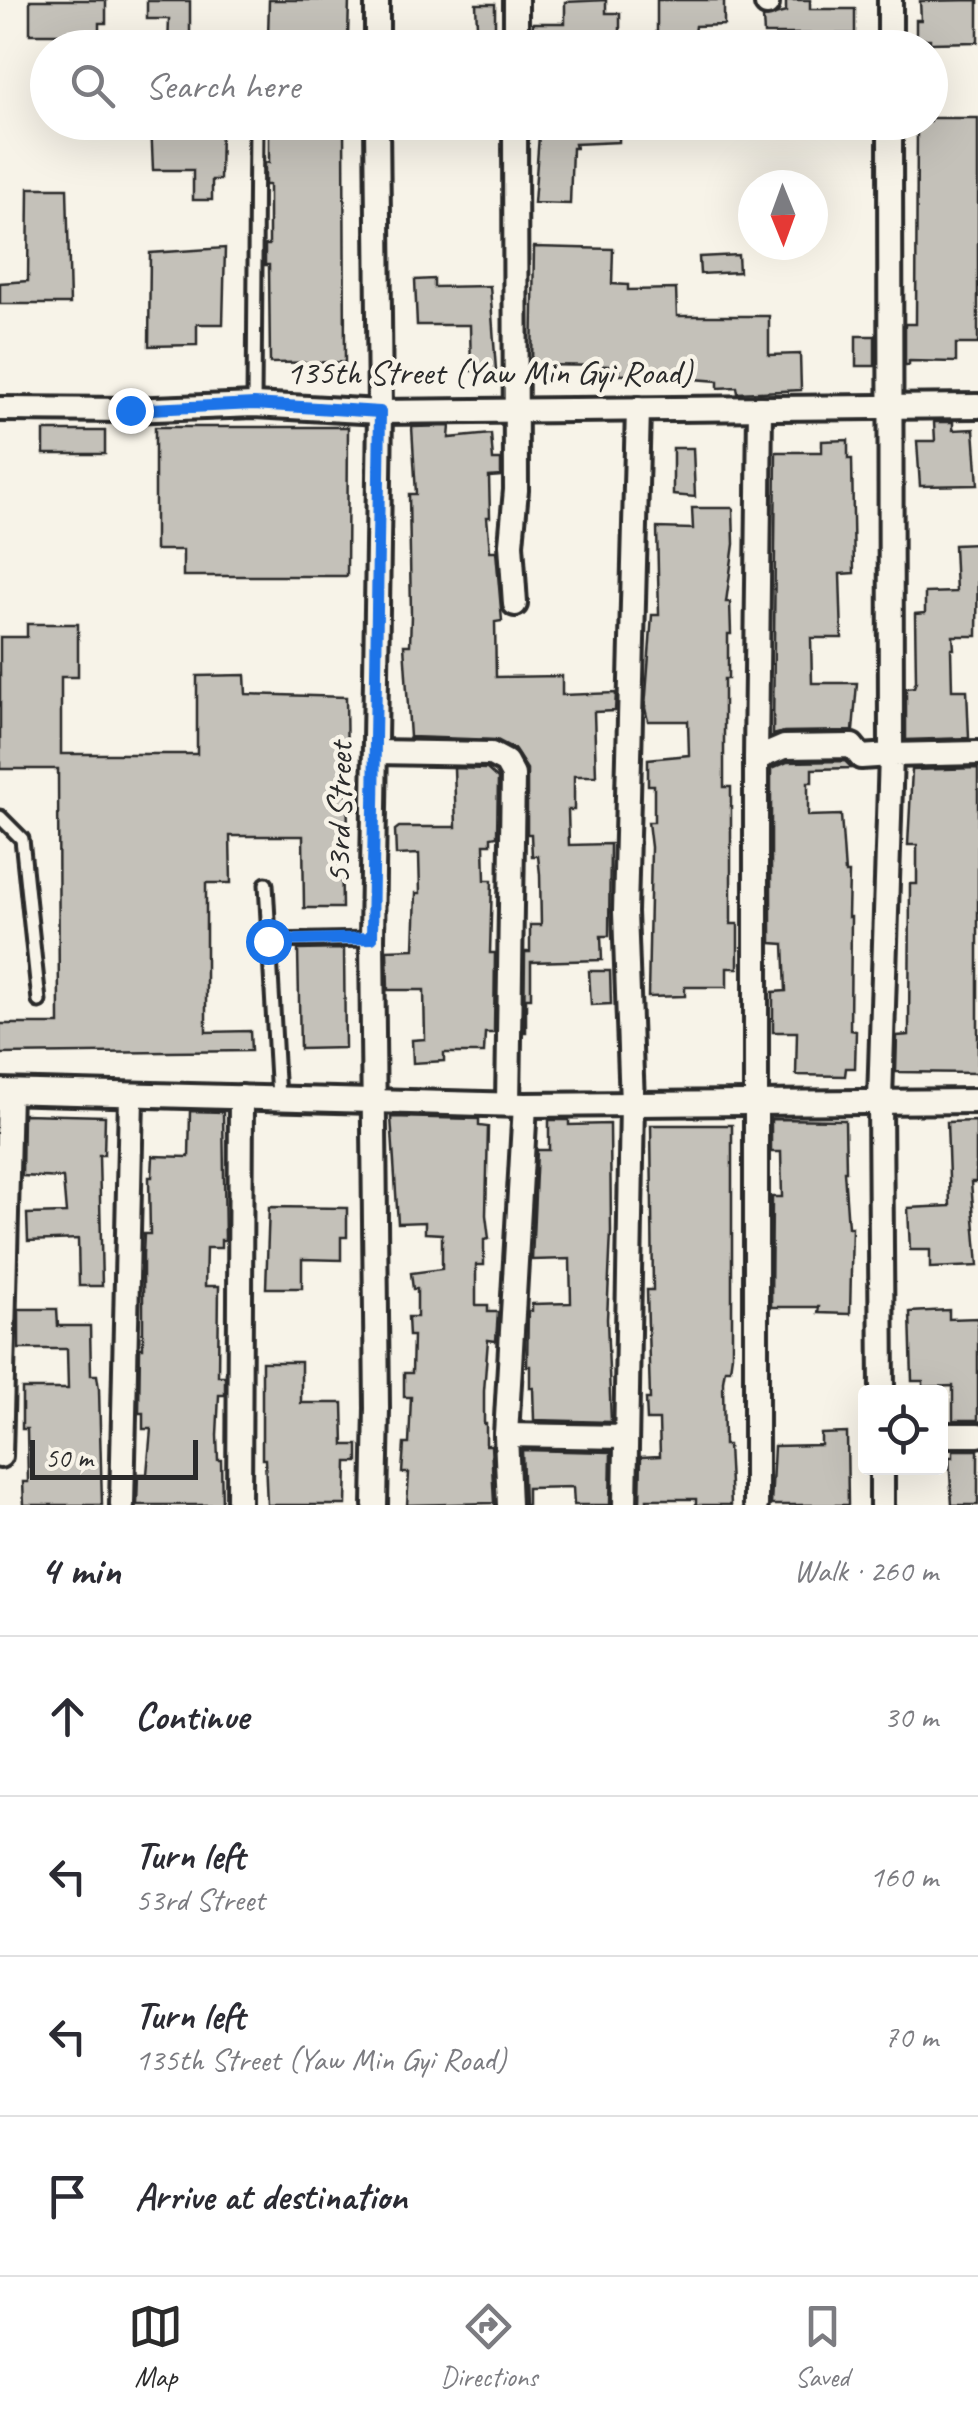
<!DOCTYPE html>
<meta charset="utf-8">
<style>
:root{--surface:#fff;--page:#f7f7f7;--text:#2b2b33;--muted:#7c7c81;--line:#e1e1e2;--accent:#2b2b2b}
body{margin:0;font-family:Caveat,sans-serif;background:var(--page);color:var(--text)}
.controls{position:absolute;right:30px;bottom:30px;display:grid;overflow:hidden;border-radius:10px;box-shadow:0 10px 40px #0002}
.controls button{width:90px;height:90px;display:grid;place-items:center;padding:0;border:0;border-bottom:2px solid var(--line);background:var(--surface);color:var(--text);font:50px sans-serif}
.compass{position:absolute;left:738px;top:170px;width:90px;height:90px;border-radius:50%;background:var(--surface);box-shadow:0 10px 40px #0002;rotate:179deg}
.scale{position:absolute;left:30px;bottom:25px;width:168px;box-sizing:border-box;padding-left:10px;border:5px solid #2b2b2b;border-top:0;font-size:28px;line-height:35px;white-space:nowrap;color:#2b2b2b;-webkit-text-stroke:8px #f7f3e8;paint-order:stroke}
.stop{position:absolute;width:30px;height:30px;margin:-22px;border:8px solid #1a73e8;border-radius:50%;background:#fff}
.stop.end{background:#1a73e8;border-color:#fff;box-shadow:0 2px 10px #0008}
.list{margin:0;padding:0;list-style:none}
h2{display:flex;justify-content:space-between;align-items:center;height:130px;margin:0;padding:0 40px;font-size:42px}
h2 small{font-size:32px;font-weight:400;color:var(--muted)}
.list li{display:grid;grid-template-columns:65px 1fr auto;gap:30px;align-items:center;box-sizing:border-box;height:160px;padding:0 40px;border-top:2px solid var(--line)}
.list b{display:block;font-size:38px;white-space:nowrap}
.list p{margin:0;font-size:32px;white-space:nowrap;color:var(--muted)}
.list em{font-size:32px;font-style:normal;color:var(--muted)}
.icon{flex:none;width:55px;height:55px;fill:none;stroke:currentColor;stroke-width:2;stroke-linecap:round;stroke-linejoin:round}
.map{position:relative;flex:none;width:978px;height:1505px;overflow:hidden}
.search{position:absolute;background:var(--surface);box-shadow:0 10px 40px #0002;left:30px;right:30px;top:30px;height:110px;display:flex;align-items:center;gap:25px;box-sizing:border-box;padding:0 35px;border-radius:55px;color:var(--muted);font-size:38px}
.sheet{height:770px;background:var(--surface)}
nav{display:flex;justify-content:space-around;align-items:center;box-sizing:border-box;height:140px;border-top:2px solid var(--line);background:var(--surface);font-size:28px;color:var(--muted)}
nav a{display:grid;justify-items:center;gap:5px}
nav .on{color:var(--accent)}
.map>svg:first-child{display:block}
.building{fill:#c4c1b9;stroke:#2b2b2b;stroke-width:2.5}
.lines{fill:none;stroke-linecap:round;stroke-linejoin:round}
.service-casing{stroke:#2b2b2b;stroke-width:19}
.minor-casing{stroke:#2b2b2b;stroke-width:30}
.service{stroke:#f7f3e8;stroke-width:11}
.minor{stroke:#f7f3e8;stroke-width:22}
.route{stroke:#1a73e8;stroke-width:12}
.labels{text-anchor:middle;dominant-baseline:central;stroke-width:9;stroke-linejoin:round;paint-order:stroke}
.street-label{font-size:35px;fill:#2b2b2b;stroke:#f7f3e8}
</style>
<div class="map">
<svg width="978" height="1505" viewBox="0 0 978 1505">
<rect width="100%" height="100%" fill="#f7f3e8"/>
<filter id="ink" filterUnits="userSpaceOnUse"><feTurbulence type="fractalNoise" baseFrequency=".01" numOctaves="2"/><feDisplacementMap in="SourceGraphic" scale="20" xChannelSelector="R" yChannelSelector="G"/><feConvolveMatrix kernelMatrix="1 2 1 2 8 2 1 2 1" color-interpolation-filters="sRGB"/></filter>
<g filter="url(#ink)">
<g class="building">
<path d="M 30,0 L 106,0 L 106,23 L 99,23 L 99,48 L 71,48 L 71,34 L 30,34 Z"/>
<path d="M 269,0 L 349,0 L 348,37 L 268,38 Z"/>
<path d="M 606,0 L 606,13 L 620,13 L 620,44 L 531,47 L 533,23 L 565,23 L 565,2 Z"/>
<path d="M 657,0 L 724,0 L 724,25 L 695,26 L 692,48 L 657,48 Z"/>
<path d="M 786,0 L 810,0 L 810,9 L 855,9 L 855,34 L 764,34 L 763,18 L 786,12 Z"/>
<path d="M 978,0 L 978,42 L 930,43 L 930,39 L 916,39 L 916,20 L 921,20 L 920,1 Z"/>
<path d="M 147,1 L 190,1 L 190,48 L 168,48 L 169,19 L 147,19 Z"/>
<path d="M 476,4 L 495,4 L 495,28 L 501,28 L 501,48 L 478,48 Z"/>
<path d="M 930,118 L 978,118 L 978,344 L 956,344 L 956,362 L 909,361 L 909,365 L 905,365 L 905,324 L 916,324 L 917,122 L 930,122 Z"/>
<path d="M 269,122 L 344,122 L 345,362 L 270,363 L 269,265 L 265,265 L 265,245 L 269,245 L 269,185 L 265,185 L 265,162 L 269,163 Z"/>
<path d="M 540,122 L 619,125 L 619,142 L 575,144 L 576,148 L 572,148 L 570,204 L 534,203 Z"/>
<path d="M 151,123 L 221,127 L 220,180 L 212,180 L 212,200 L 193,200 L 193,170 L 153,170 Z"/>
<path d="M 29,188 L 67,188 L 70,304 L 0,304 L 0,283 L 28,281 Z"/>
<path d="M 534,247 L 613,249 L 612,284 L 628,285 L 628,290 L 676,289 L 677,316 L 769,316 L 769,355 L 800,354 L 801,390 L 738,393 L 737,387 L 718,388 L 718,381 L 682,378 L 682,373 L 620,375 L 619,366 L 532,365 Z"/>
<path d="M 225,248 L 223,324 L 197,324 L 197,345 L 149,346 L 150,253 Z"/>
<path d="M 738,255 L 739,272 L 700,274 L 699,257 Z"/>
<path d="M 434,279 L 434,287 L 490,286 L 496,370 L 471,371 L 470,325 L 417,325 L 415,280 Z"/>
<rect x="856" y="336" width="19" height="30"/>
<path d="M 934,422 L 953,422 L 953,430 L 974,429 L 978,485 L 920,486 L 917,441 L 935,441 Z"/>
<path d="M 450,426 L 449,438 L 491,434 L 493,460 L 501,460 L 501,476 L 489,477 L 490,517 L 487,517 L 490,551 L 496,551 L 502,621 L 495,622 L 496,677 L 562,676 L 562,695 L 616,693 L 615,711 L 594,712 L 596,776 L 574,776 L 574,810 L 568,810 L 569,845 L 610,844 L 609,936 L 601,936 L 602,960 L 531,962 L 531,998 L 526,998 L 526,1032 L 524,1032 L 525,952 L 530,952 L 530,925 L 541,925 L 540,874 L 538,856 L 532,856 L 531,834 L 527,834 L 527,769 L 514,749 L 497,740 L 410,737 L 404,645 L 410,645 L 411,615 L 409,494 L 416,494 L 412,427 Z"/>
<path d="M 155,427 L 348,427 L 347,576 L 183,576 L 183,550 L 155,550 Z"/>
<rect x="44" y="431" width="61" height="23"/>
<path d="M 848,440 L 848,459 L 852,459 L 854,573 L 840,574 L 842,638 L 811,638 L 812,683 L 857,683 L 853,731 L 784,732 L 773,735 L 776,452 L 822,452 L 822,441 Z"/>
<path d="M 673,448 L 693,448 L 695,497 L 673,495 Z"/>
<path d="M 692,508 L 733,508 L 734,544 L 726,602 L 730,602 L 731,634 L 728,634 L 728,679 L 724,679 L 724,787 L 731,787 L 731,924 L 738,924 L 738,968 L 727,968 L 727,987 L 685,987 L 685,996 L 648,997 L 651,847 L 648,822 L 654,822 L 654,785 L 648,785 L 648,759 L 689,755 L 688,721 L 648,721 L 645,708 L 652,615 L 659,615 L 657,528 L 693,529 Z"/>
<path d="M 978,544 L 977,636 L 953,636 L 954,649 L 951,649 L 952,690 L 967,690 L 969,738 L 906,740 L 906,688 L 914,687 L 916,681 L 915,614 L 925,613 L 925,593 L 956,592 L 954,545 Z"/>
<path d="M 27,624 L 78,624 L 78,677 L 61,677 L 61,754 L 197,754 L 197,676 L 245,675 L 246,694 L 346,697 L 348,836 L 341,836 L 342,908 L 304,908 L 303,836 L 230,836 L 231,883 L 206,883 L 206,1032 L 250,1031 L 251,1051 L 0,1054 L 0,1024 L 59,1024 L 58,769 L 0,769 L 0,637 L 27,637 Z"/>
<path d="M 845,761 L 852,768 L 812,769 L 812,782 L 808,782 L 808,816 L 841,815 L 845,873 L 849,873 L 848,917 L 851,917 L 850,1030 L 856,1031 L 855,1068 L 846,1068 L 845,1076 L 796,1075 L 797,1032 L 773,1032 L 773,992 L 786,991 L 784,944 L 771,943 L 771,769 L 787,762 Z"/>
<path d="M 454,768 L 487,769 L 498,779 L 497,836 L 491,837 L 491,844 L 484,844 L 485,880 L 492,880 L 490,953 L 495,953 L 494,1033 L 485,1033 L 484,1053 L 444,1053 L 444,1061 L 413,1063 L 412,1040 L 425,1039 L 424,990 L 388,990 L 387,950 L 414,949 L 416,893 L 420,893 L 419,854 L 396,855 L 395,830 L 399,827 L 456,827 Z"/>
<path d="M 978,768 L 978,1073 L 896,1072 L 897,1036 L 909,1035 L 910,884 L 917,884 L 917,845 L 908,845 L 912,770 Z"/>
<path d="M 344,949 L 345,1048 L 300,1049 L 298,950 Z"/>
<path d="M 589,971 L 610,971 L 611,1004 L 591,1005 Z"/>
<path d="M 190,1111 L 223,1112 L 225,1240 L 221,1240 L 221,1248 L 206,1248 L 205,1286 L 219,1286 L 218,1376 L 225,1376 L 225,1395 L 219,1395 L 217,1435 L 218,1460 L 221,1460 L 222,1505 L 137,1505 L 138,1474 L 147,1474 L 151,1429 L 143,1429 L 143,1413 L 139,1413 L 140,1348 L 143,1348 L 143,1254 L 144,1234 L 150,1234 L 149,1177 L 152,1177 L 153,1156 L 189,1157 Z"/>
<path d="M 23,1114 L 105,1116 L 104,1155 L 99,1155 L 102,1286 L 79,1286 L 78,1239 L 28,1241 L 27,1214 L 66,1213 L 63,1178 L 22,1176 Z"/>
<path d="M 391,1117 L 479,1119 L 479,1126 L 488,1127 L 486,1215 L 489,1239 L 484,1240 L 484,1265 L 476,1265 L 476,1305 L 488,1305 L 488,1312 L 498,1312 L 496,1341 L 488,1340 L 484,1391 L 484,1424 L 486,1424 L 486,1445 L 491,1445 L 494,1503 L 407,1505 L 409,1473 L 402,1473 L 404,1444 L 409,1444 L 411,1397 L 404,1397 L 404,1373 L 412,1373 L 413,1336 L 409,1336 L 408,1317 L 417,1317 L 417,1289 L 413,1289 L 411,1273 L 442,1269 L 442,1234 L 425,1233 L 425,1222 L 398,1223 Z"/>
<path d="M 771,1119 L 845,1120 L 846,1171 L 844,1171 L 848,1227 L 852,1227 L 850,1314 L 818,1313 L 819,1307 L 771,1307 L 772,1197 L 782,1197 L 781,1152 L 771,1152 Z"/>
<path d="M 549,1120 L 569,1120 L 569,1125 L 610,1124 L 611,1232 L 607,1319 L 611,1422 L 534,1420 L 533,1388 L 530,1388 L 530,1366 L 527,1366 L 528,1311 L 532,1311 L 532,1304 L 571,1303 L 570,1259 L 532,1260 L 537,1150 L 549,1150 Z"/>
<path d="M 976,1121 L 976,1182 L 971,1182 L 978,1266 L 930,1268 L 930,1250 L 910,1250 L 908,1208 L 950,1206 L 947,1122 Z"/>
<path d="M 651,1125 L 732,1125 L 732,1355 L 730,1369 L 725,1369 L 723,1381 L 724,1445 L 728,1445 L 731,1505 L 696,1505 L 696,1499 L 647,1499 L 647,1505 L 640,1505 L 641,1457 L 660,1456 L 659,1420 L 647,1420 L 646,1399 L 650,1399 L 647,1290 L 653,1290 Z"/>
<path d="M 269,1207 L 347,1208 L 347,1237 L 341,1237 L 341,1260 L 302,1259 L 302,1288 L 266,1288 Z"/>
<path d="M 19,1309 L 57,1309 L 58,1326 L 90,1326 L 91,1375 L 97,1375 L 99,1389 L 102,1505 L 24,1505 L 23,1482 L 28,1482 L 27,1429 L 22,1429 L 22,1389 L 68,1389 L 67,1349 L 19,1349 Z"/>
<path d="M 949,1310 L 949,1319 L 978,1318 L 978,1420 L 953,1420 L 953,1386 L 923,1387 L 923,1381 L 912,1381 L 910,1312 Z"/>
<path d="M 262,1362 L 301,1362 L 301,1403 L 343,1403 L 344,1445 L 358,1445 L 358,1462 L 347,1462 L 346,1505 L 267,1505 L 265,1459 L 262,1459 Z"/>
<path d="M 847,1433 L 848,1505 L 771,1505 L 774,1446 L 821,1445 L 821,1434 Z"/>
<path d="M 522,1450 L 611,1452 L 610,1505 L 574,1505 L 573,1487 L 527,1488 L 527,1505 L 524,1505 Z"/>
<path d="M 953,1450 L 978,1450 L 978,1505 L 952,1505 L 949,1457 L 953,1457 Z"/>
</g>
<g class="lines">
<defs>
<g id="service">
<path d="M 254,405 L 256,122"/>
<path d="M 0,817 L 22,839 L 39,1001"/>
<path d="M 266,884 L 278,1098"/>
<path d="M 269,941 L 372,939"/>
</g>
<g id="minor">
<path d="M 767,0 L 767,4"/>
<path d="M 377,48 L 377,0"/>
<path d="M 516,48 L 516,0"/>
<path d="M 890,48 L 890,0"/>
<path d="M 760,408 L 756,759 L 784,747 L 852,746 L 861,757 L 891,755 L 890,122"/>
<path d="M 0,409 L 130,410 L 254,405 L 380,412 L 978,406"/>
<path d="M 515,604 L 511,544 L 516,490 L 515,122"/>
<path d="M 376,752 L 491,754 L 506,762 L 513,775 L 508,1103"/>
<path d="M 756,759 L 756,1505"/>
<path d="M 0,1091 L 525,1105 L 978,1101"/>
<path d="M 882,1392 L 880,1100 L 891,755 L 978,753"/>
<path d="M 506,1435 L 625,1437"/>
<path d="M 940,1435 L 978,1435"/>
<path d="M 0,1456 L 9,1092"/>
<path d="M 122,1505 L 131,1097"/>
<path d="M 239,1505 L 241,1097"/>
<path d="M 375,1505 L 377,1408 L 372,939 L 380,412 L 377,122"/>
<path d="M 509,1505 L 506,1435 L 525,1105"/>
<path d="M 625,1505 L 632,1103 L 625,912 L 638,409"/>
<path d="M 882,1505 L 882,1468"/>
</g>
</defs>
<use href="#service" class="service-casing"/>
<use href="#minor" class="minor-casing"/>
<use href="#service" class="service"/>
<use href="#minor" class="minor"/>
</g>
</g>
<g class="lines" filter="url(#ink)">
<path class="route" d="M 130,410 L 254,404 L 380,412 L 372,938 L 268,941"/>
</g>
<g class="labels">
<g class="street-label">
<text x="489" y="372">135th Street (Yaw Min Gyi Road)</text>
<text transform="translate(339 813) rotate(-89)">53rd Street</text>
</g>
</g>
</svg>
<div class="controls">
<button><svg class="icon" aria-label="locate" viewBox="0 0 24 24"><circle cx="12" cy="12" r="6"/><path d="M12 2v4M12 18v4M2 12h4M18 12h4"/></svg></button>
</div>
<svg class="compass" viewBox="-18 -18 36 36"><path d="M0-13l5 13h-10z" fill="#e53935"/><path d="M0 13l5-13h-10z" fill="#7c7c81"/></svg>
<div class="scale">50 m</div>
<div class="stop" style="left:268px;top:941px"></div>
<div class="stop end" style="left:130px;top:410px"></div>
<div class="search"><svg class="icon" aria-label="search" viewBox="0 0 24 24"><circle cx="10" cy="10" r="6"/><path d="M15 15l6 6"/></svg>Search here</div>
</div>
<section class="sheet">
<h2>4 min<small>Walk · 260 m</small></h2>
<ul class="list">
<li><svg class="icon" aria-label="ahead" viewBox="0 0 24 24"><path d="M12 20V5M6 11l6-6 6 6"/></svg><div><b>Continue</b></div><em>30 m</em></li>
<li><svg class="icon" aria-label="left" viewBox="0 0 24 24"><path d="M17 20v-9H6M10 6l-5 5 5 5"/></svg><div><b>Turn left</b><p>53rd Street</p></div><em>160 m</em></li>
<li><svg class="icon" aria-label="left" viewBox="0 0 24 24"><path d="M17 20v-9H6M10 6l-5 5 5 5"/></svg><div><b>Turn left</b><p>135th Street (Yaw Min Gyi Road)</p></div><em>70 m</em></li>
<li><svg class="icon" aria-label="arrive" viewBox="0 0 24 24"><path d="M6 21V4h12l-3 4 3 4H6"/></svg><div><b>Arrive at destination</b></div></li>
</ul>
</section>
<nav>
<a class="on"><svg class="icon" aria-label="map" viewBox="0 0 24 24"><path d="M3 6l6-2 6 2 6-2v14l-6 2-6-2-6 2zM9 4v14M15 6v14"/></svg>Map</a>
<a><svg class="icon" aria-label="directions" viewBox="0 0 24 24"><path d="M12 3l9 9-9 9-9-9zM9 14v-3h6M13 9l2 2-2 2"/></svg>Directions</a>
<a><svg class="icon" aria-label="saved" viewBox="0 0 24 24"><path d="M7 4h10v16l-5-4-5 4z"/></svg>Saved</a>
</nav>
